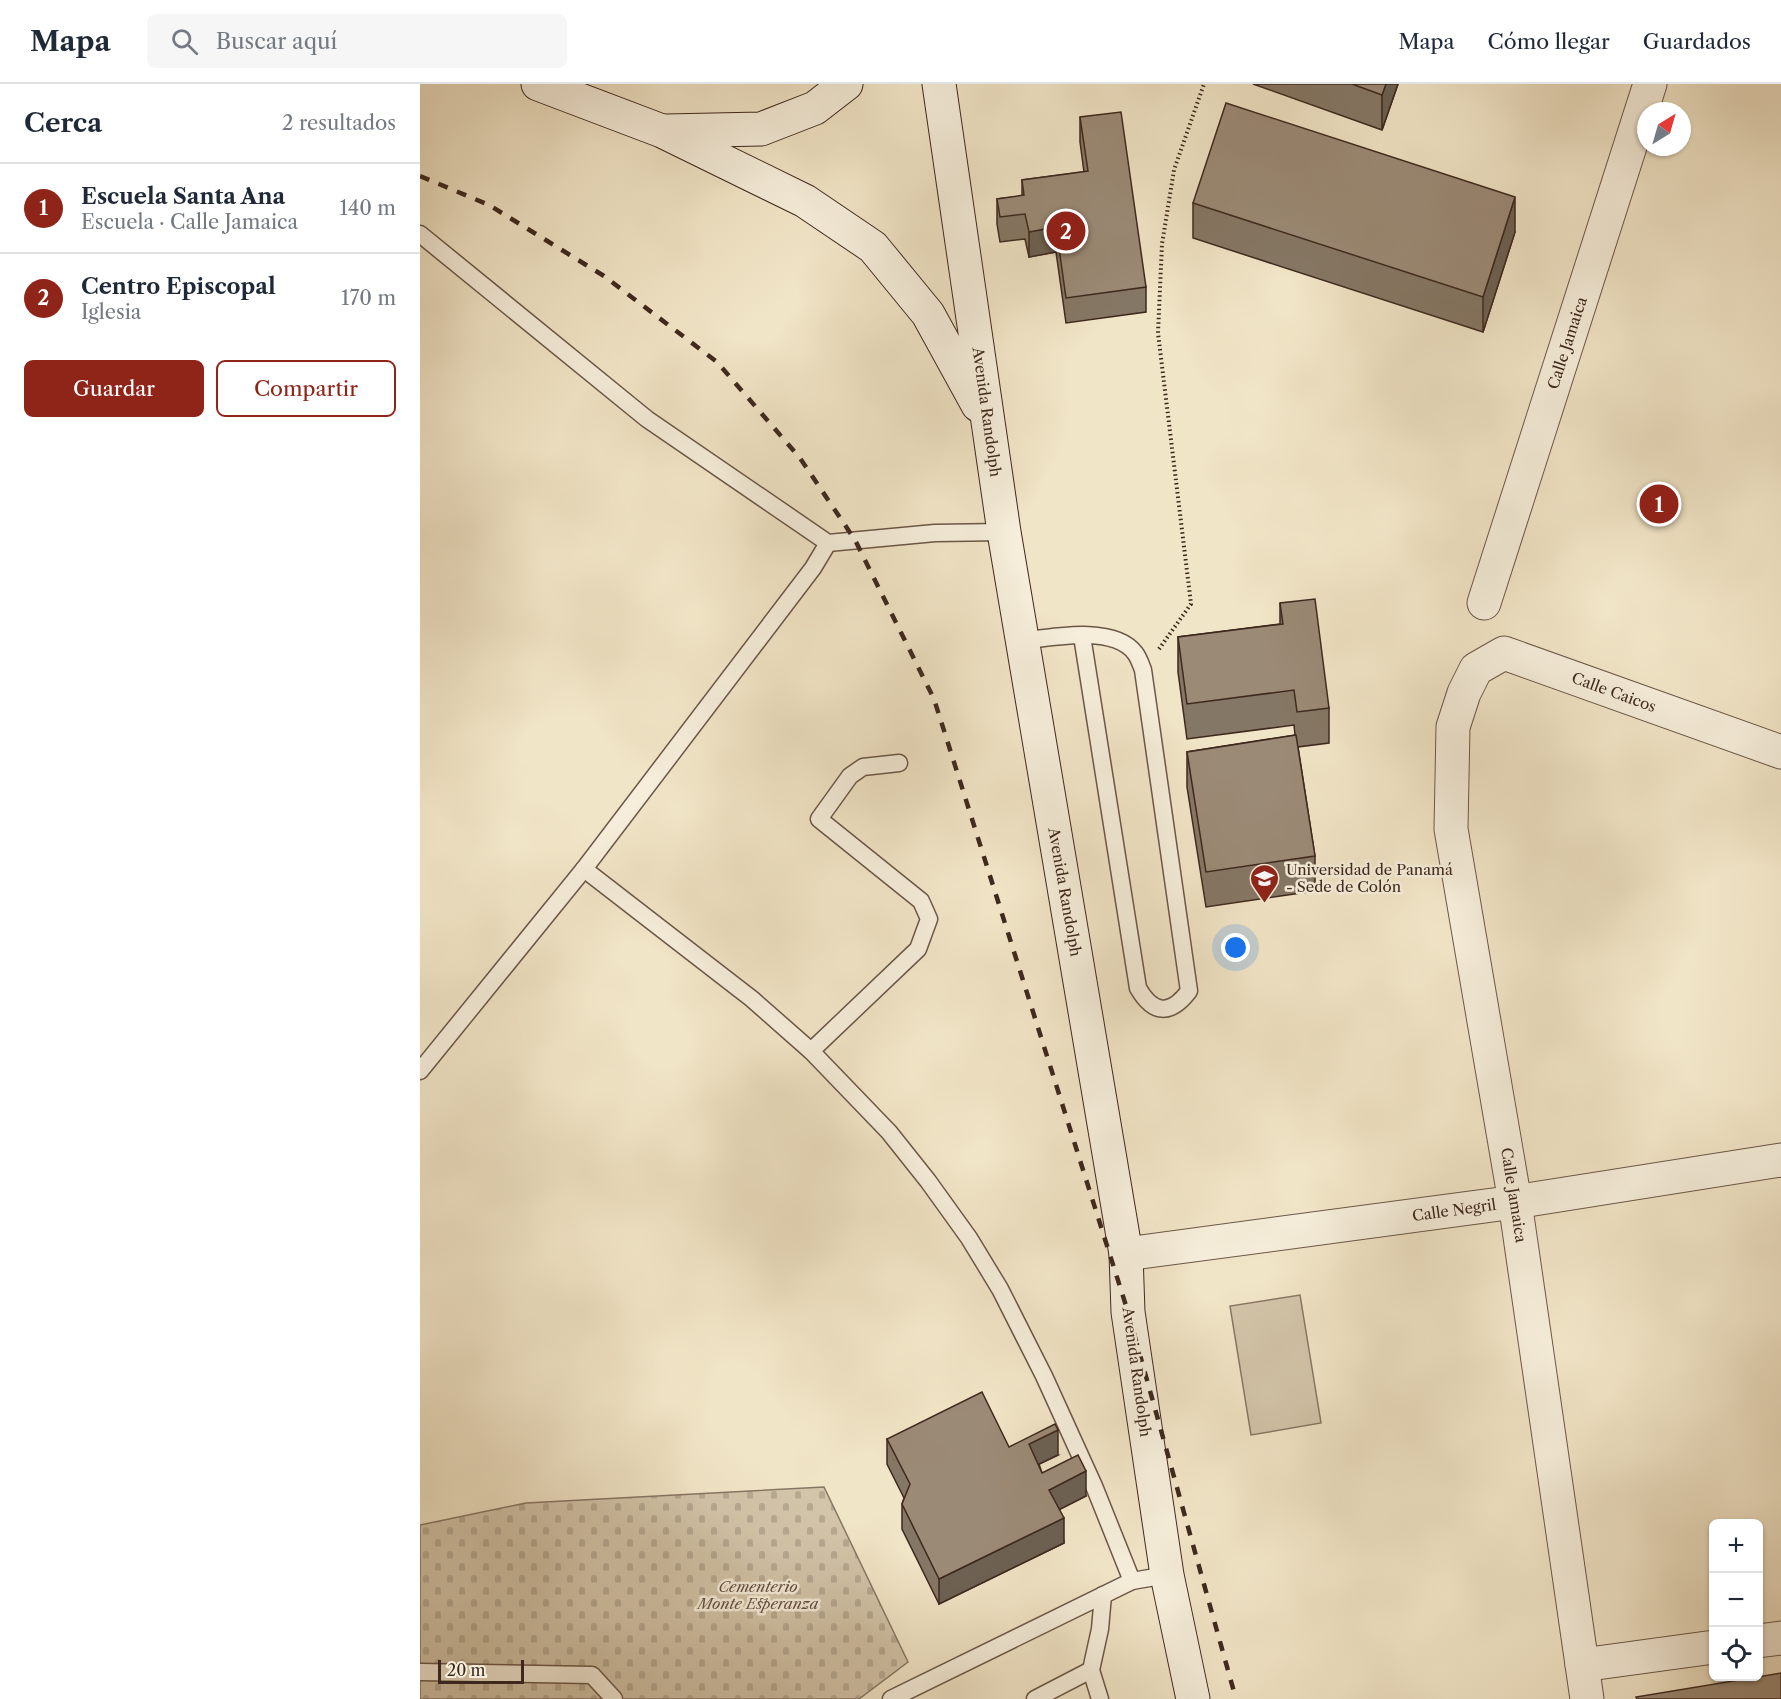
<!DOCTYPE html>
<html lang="es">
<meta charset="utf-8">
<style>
:root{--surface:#fff;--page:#f6f6f7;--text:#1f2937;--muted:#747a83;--line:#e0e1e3;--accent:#8f2418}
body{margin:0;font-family:"Libre Caslon Text",serif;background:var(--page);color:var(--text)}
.controls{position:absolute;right:18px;bottom:18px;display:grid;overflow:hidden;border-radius:9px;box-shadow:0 2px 4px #0004}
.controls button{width:54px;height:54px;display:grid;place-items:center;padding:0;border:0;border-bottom:2px solid var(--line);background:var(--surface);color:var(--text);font:30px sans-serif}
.compass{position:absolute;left:1217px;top:18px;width:54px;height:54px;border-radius:50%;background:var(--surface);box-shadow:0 2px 4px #0004;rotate:37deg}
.scale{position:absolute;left:18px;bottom:15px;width:86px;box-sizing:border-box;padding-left:6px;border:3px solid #3e281e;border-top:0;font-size:16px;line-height:21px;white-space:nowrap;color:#3e281e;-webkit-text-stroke:4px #f6eedb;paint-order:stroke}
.you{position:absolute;left:816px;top:864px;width:21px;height:21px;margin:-15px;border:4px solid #fff;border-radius:50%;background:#1a73e8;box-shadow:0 0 0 9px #1a73e833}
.badge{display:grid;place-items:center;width:39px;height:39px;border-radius:50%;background:var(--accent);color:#fff;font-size:20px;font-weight:700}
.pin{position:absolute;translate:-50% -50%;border:3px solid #fff;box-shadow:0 2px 6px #0006}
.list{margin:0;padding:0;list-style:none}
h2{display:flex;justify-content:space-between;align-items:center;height:78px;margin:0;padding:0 24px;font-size:26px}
h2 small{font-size:20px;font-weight:400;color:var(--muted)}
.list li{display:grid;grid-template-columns:39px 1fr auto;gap:18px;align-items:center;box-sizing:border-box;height:90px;padding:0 24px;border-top:2px solid var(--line)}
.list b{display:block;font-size:22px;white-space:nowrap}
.list p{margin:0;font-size:20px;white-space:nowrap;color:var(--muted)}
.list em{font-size:20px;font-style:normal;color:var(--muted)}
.actions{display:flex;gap:12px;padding:18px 24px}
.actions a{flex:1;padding:14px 0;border:2px solid var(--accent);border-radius:9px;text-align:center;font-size:21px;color:var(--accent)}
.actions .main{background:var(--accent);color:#fff}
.icon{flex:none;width:33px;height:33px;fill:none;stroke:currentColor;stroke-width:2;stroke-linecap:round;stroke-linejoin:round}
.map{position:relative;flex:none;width:1361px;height:1615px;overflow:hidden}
header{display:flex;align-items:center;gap:36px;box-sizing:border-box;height:84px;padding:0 30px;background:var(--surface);border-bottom:2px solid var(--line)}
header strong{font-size:28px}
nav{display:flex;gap:33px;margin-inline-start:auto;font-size:21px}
.search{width:420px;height:54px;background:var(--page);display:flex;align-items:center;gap:15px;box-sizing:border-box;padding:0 21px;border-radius:9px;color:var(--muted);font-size:22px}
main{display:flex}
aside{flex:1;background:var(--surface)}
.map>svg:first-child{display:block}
.green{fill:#d3c5aa;stroke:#887664;stroke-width:1.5}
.cemetery{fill:url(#cemetery-stones);stroke:#887664;stroke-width:1.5}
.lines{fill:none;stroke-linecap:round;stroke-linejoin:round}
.lane-casing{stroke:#6b5748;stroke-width:19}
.street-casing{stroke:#6b5748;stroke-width:35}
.secondary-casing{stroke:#3e281e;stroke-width:35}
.path{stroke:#3e281e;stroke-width:4;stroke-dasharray:1.5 3;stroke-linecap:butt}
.lane{stroke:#f6eedb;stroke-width:16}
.street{stroke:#f6eedb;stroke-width:33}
.secondary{stroke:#f6eedb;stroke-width:33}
.rail{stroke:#3e281e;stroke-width:4.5;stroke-dasharray:10 10;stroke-linecap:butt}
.wall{fill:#857765;stroke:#3e281e;stroke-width:1.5}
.shaded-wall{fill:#6c6153;stroke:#3e281e;stroke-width:1.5}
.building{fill:#9b8a76;stroke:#3e281e;stroke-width:1.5}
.labels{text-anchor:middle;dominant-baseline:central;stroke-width:5;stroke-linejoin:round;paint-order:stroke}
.street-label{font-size:15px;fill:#3e281e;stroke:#f6eedb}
.poi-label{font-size:15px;fill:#3e281e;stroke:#f6eedb;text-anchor:start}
.park-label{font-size:15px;font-style:italic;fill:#634f41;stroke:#f6eedb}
</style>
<header>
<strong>Mapa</strong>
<div class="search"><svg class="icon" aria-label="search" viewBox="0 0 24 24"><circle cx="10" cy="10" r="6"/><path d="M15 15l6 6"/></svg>Buscar aquí</div>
<nav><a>Mapa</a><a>Cómo llegar</a><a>Guardados</a></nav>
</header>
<main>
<aside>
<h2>Cerca<small>2 resultados</small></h2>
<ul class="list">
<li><span class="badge">1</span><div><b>Escuela Santa Ana</b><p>Escuela · Calle Jamaica</p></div><em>140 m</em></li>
<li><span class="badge">2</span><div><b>Centro Episcopal</b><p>Iglesia</p></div><em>170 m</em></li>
</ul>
<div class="actions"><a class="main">Guardar</a><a>Compartir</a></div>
</aside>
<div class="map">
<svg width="1361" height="1615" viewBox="0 0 1361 1615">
<defs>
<pattern id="cemetery-stones" width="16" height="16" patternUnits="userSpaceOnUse" patternTransform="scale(1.5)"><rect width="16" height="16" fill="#d3c5aa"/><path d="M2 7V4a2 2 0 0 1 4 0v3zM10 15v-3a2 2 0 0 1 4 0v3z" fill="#b6a992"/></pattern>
</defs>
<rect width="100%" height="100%" fill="#f1e5c7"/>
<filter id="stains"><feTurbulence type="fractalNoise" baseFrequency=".00333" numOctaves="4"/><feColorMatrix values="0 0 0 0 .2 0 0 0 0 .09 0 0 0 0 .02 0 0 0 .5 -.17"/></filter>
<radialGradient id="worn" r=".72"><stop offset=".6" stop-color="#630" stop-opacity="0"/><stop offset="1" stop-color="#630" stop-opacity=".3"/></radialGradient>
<path class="green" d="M 880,1211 L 901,1339 L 831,1351 L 810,1222 Z"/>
<path class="cemetery" d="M 404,1403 L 488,1578 L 439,1615 L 0,1615 L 0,1441 L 106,1419 Z"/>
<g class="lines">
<defs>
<g id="lane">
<path d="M 0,150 L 227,335 L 408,459 L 515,449 L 584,448"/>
<path d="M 602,557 C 633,553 694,541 715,569 C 719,574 721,581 723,586 L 769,907 C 750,932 733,930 718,904 L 662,552"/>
<path d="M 164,785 L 332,915 L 391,967 L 469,1048 L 508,1097 L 549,1154 L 580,1205 L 624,1292 L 674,1402 L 712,1497"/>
<path d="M 391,967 L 498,865 L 509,835 L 501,817 L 399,735 L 430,692 L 443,683 L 479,679"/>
<path d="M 0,987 L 164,785 L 393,484 L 408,459"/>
<path d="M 0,1588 L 172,1591 L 194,1615"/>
<path d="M 471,1615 L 712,1497 L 747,1491"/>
<path d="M 615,1615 L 671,1586"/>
<path d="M 680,1615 L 671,1586 L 680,1545 L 683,1511"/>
</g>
<g id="street">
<path d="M 1064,519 L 1230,0"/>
<path d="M 706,1170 L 1095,1118 L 1361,1076"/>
<path d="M 1338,1557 L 1361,1554"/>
<path d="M 1162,1581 L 1294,1563"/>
<path d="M 1167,1615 L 1095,1118 L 1031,745 L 1033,643 L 1044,609 L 1056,585 L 1084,569 L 1361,668"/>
</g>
<g id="secondary">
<path d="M 118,0 L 242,47 L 385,117 L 453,163 L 508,230 L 558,321"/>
<path d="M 519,0 L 584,448 L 706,1170 L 708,1228 L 747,1491 L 773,1615"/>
<path d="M 246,47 L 341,45 L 395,24 L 426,0"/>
</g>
</defs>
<use href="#lane" class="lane-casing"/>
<use href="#street" class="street-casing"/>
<use href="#secondary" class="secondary-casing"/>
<path class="path" d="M 739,565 L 771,520 L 738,249 L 742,160 L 754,86 L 784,0"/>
<use href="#lane" class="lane"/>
<use href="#street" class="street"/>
<use href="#secondary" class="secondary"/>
<path class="rail" d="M 0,92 L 69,121 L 184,192 L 297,278 L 380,374 L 435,456 L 514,615 L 708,1228 L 816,1615"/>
</g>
<g class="wall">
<path d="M 833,0 L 978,0 L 962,46 Z"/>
<path d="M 660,33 L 726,203 L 726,228 L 646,239 L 636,168 L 609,173 L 605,155 L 580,158 L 577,140 L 577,115 L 602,112 L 602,96 L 664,88 L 660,58 Z"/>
<path d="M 773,119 L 1095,148 L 1063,248 L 773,154 Z"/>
<path d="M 860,519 L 909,624 L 909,659 L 878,663 L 895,772 L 895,807 L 786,823 L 767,703 L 767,668 L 875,651 L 874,641 L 767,655 L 758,588 L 758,553 L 860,540 Z"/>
<path d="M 467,1355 L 589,1363 L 638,1371 L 619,1380 L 622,1389 L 666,1412 L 639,1425 L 644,1459 L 519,1520 L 482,1445 L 482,1420 L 484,1414 L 467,1380 Z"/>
</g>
<g class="shaded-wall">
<path d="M 966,0 L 978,0 L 962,46 L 962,11 Z"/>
<path d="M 1095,113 L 1095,148 L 1063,248 L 1063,213 Z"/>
<path d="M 636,143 L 636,168 L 609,173 L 609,148 Z"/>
<path d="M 638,1346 L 638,1371 L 609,1385 L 609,1360 Z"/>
<path d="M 666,1387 L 666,1412 L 629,1431 L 629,1406 Z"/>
<path d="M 644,1434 L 644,1459 L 519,1520 L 519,1495 Z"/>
</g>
<g class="building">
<path d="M 932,0 L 966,0 L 962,11 Z"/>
<path d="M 806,19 L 1095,113 L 1063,213 L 773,119 Z"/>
<path d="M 701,28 L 726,203 L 646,214 L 636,143 L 609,148 L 605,130 L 580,133 L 577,115 L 604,111 L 602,96 L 668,87 L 660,33 Z"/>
<path d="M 895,515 L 909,624 L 877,628 L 874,606 L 767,620 L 758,553 L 863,540 L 860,519 Z"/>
<path d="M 876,651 L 895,772 L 786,788 L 767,668 Z"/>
<path d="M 562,1308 L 589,1363 L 635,1340 L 638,1346 L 609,1360 L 622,1389 L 658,1371 L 666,1387 L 629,1406 L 644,1434 L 519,1495 L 482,1420 L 490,1400 L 467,1355 Z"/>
<path d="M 1361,1589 L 1361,1615 L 1217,1615 L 1216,1613 Z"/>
</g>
<defs>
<symbol id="university-pin" viewBox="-11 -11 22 30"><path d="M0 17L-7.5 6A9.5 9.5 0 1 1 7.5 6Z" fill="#8f2418" stroke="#f6eedb"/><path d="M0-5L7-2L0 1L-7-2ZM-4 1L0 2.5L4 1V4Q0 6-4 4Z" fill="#fff"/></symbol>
</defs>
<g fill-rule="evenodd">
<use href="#university-pin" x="828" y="778" width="33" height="45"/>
</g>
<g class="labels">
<g class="street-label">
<text transform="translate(1147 259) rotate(-72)">Calle Jamaica</text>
<text transform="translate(567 328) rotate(82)">Avenida Randolph</text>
<text transform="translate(1194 608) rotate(20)">Calle Caicos</text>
<text transform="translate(645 808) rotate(80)">Avenida Randolph</text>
<text transform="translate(1094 1111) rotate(81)">Calle Jamaica</text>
<text transform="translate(1034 1126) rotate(-8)">Calle Negril</text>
<text transform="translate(717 1288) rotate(82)">Avenida Randolph</text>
</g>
<g class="poi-label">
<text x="866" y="785">Universidad de Panamá<tspan x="866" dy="17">- Sede de Colón</tspan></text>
</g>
<g class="park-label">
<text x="338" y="1502">Cementerio<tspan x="338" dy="17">Monte Esperanza</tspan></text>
</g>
</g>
<rect width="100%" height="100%" filter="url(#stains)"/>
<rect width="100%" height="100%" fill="url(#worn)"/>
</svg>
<div class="controls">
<button>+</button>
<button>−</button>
<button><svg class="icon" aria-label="locate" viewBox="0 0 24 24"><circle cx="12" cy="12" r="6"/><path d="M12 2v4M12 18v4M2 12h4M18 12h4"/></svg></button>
</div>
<svg class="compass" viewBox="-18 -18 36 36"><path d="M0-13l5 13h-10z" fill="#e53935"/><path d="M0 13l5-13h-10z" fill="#747a83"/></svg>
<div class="scale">20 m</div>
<div class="you"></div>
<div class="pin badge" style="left:1239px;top:420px">1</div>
<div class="pin badge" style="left:646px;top:147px">2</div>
</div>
</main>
